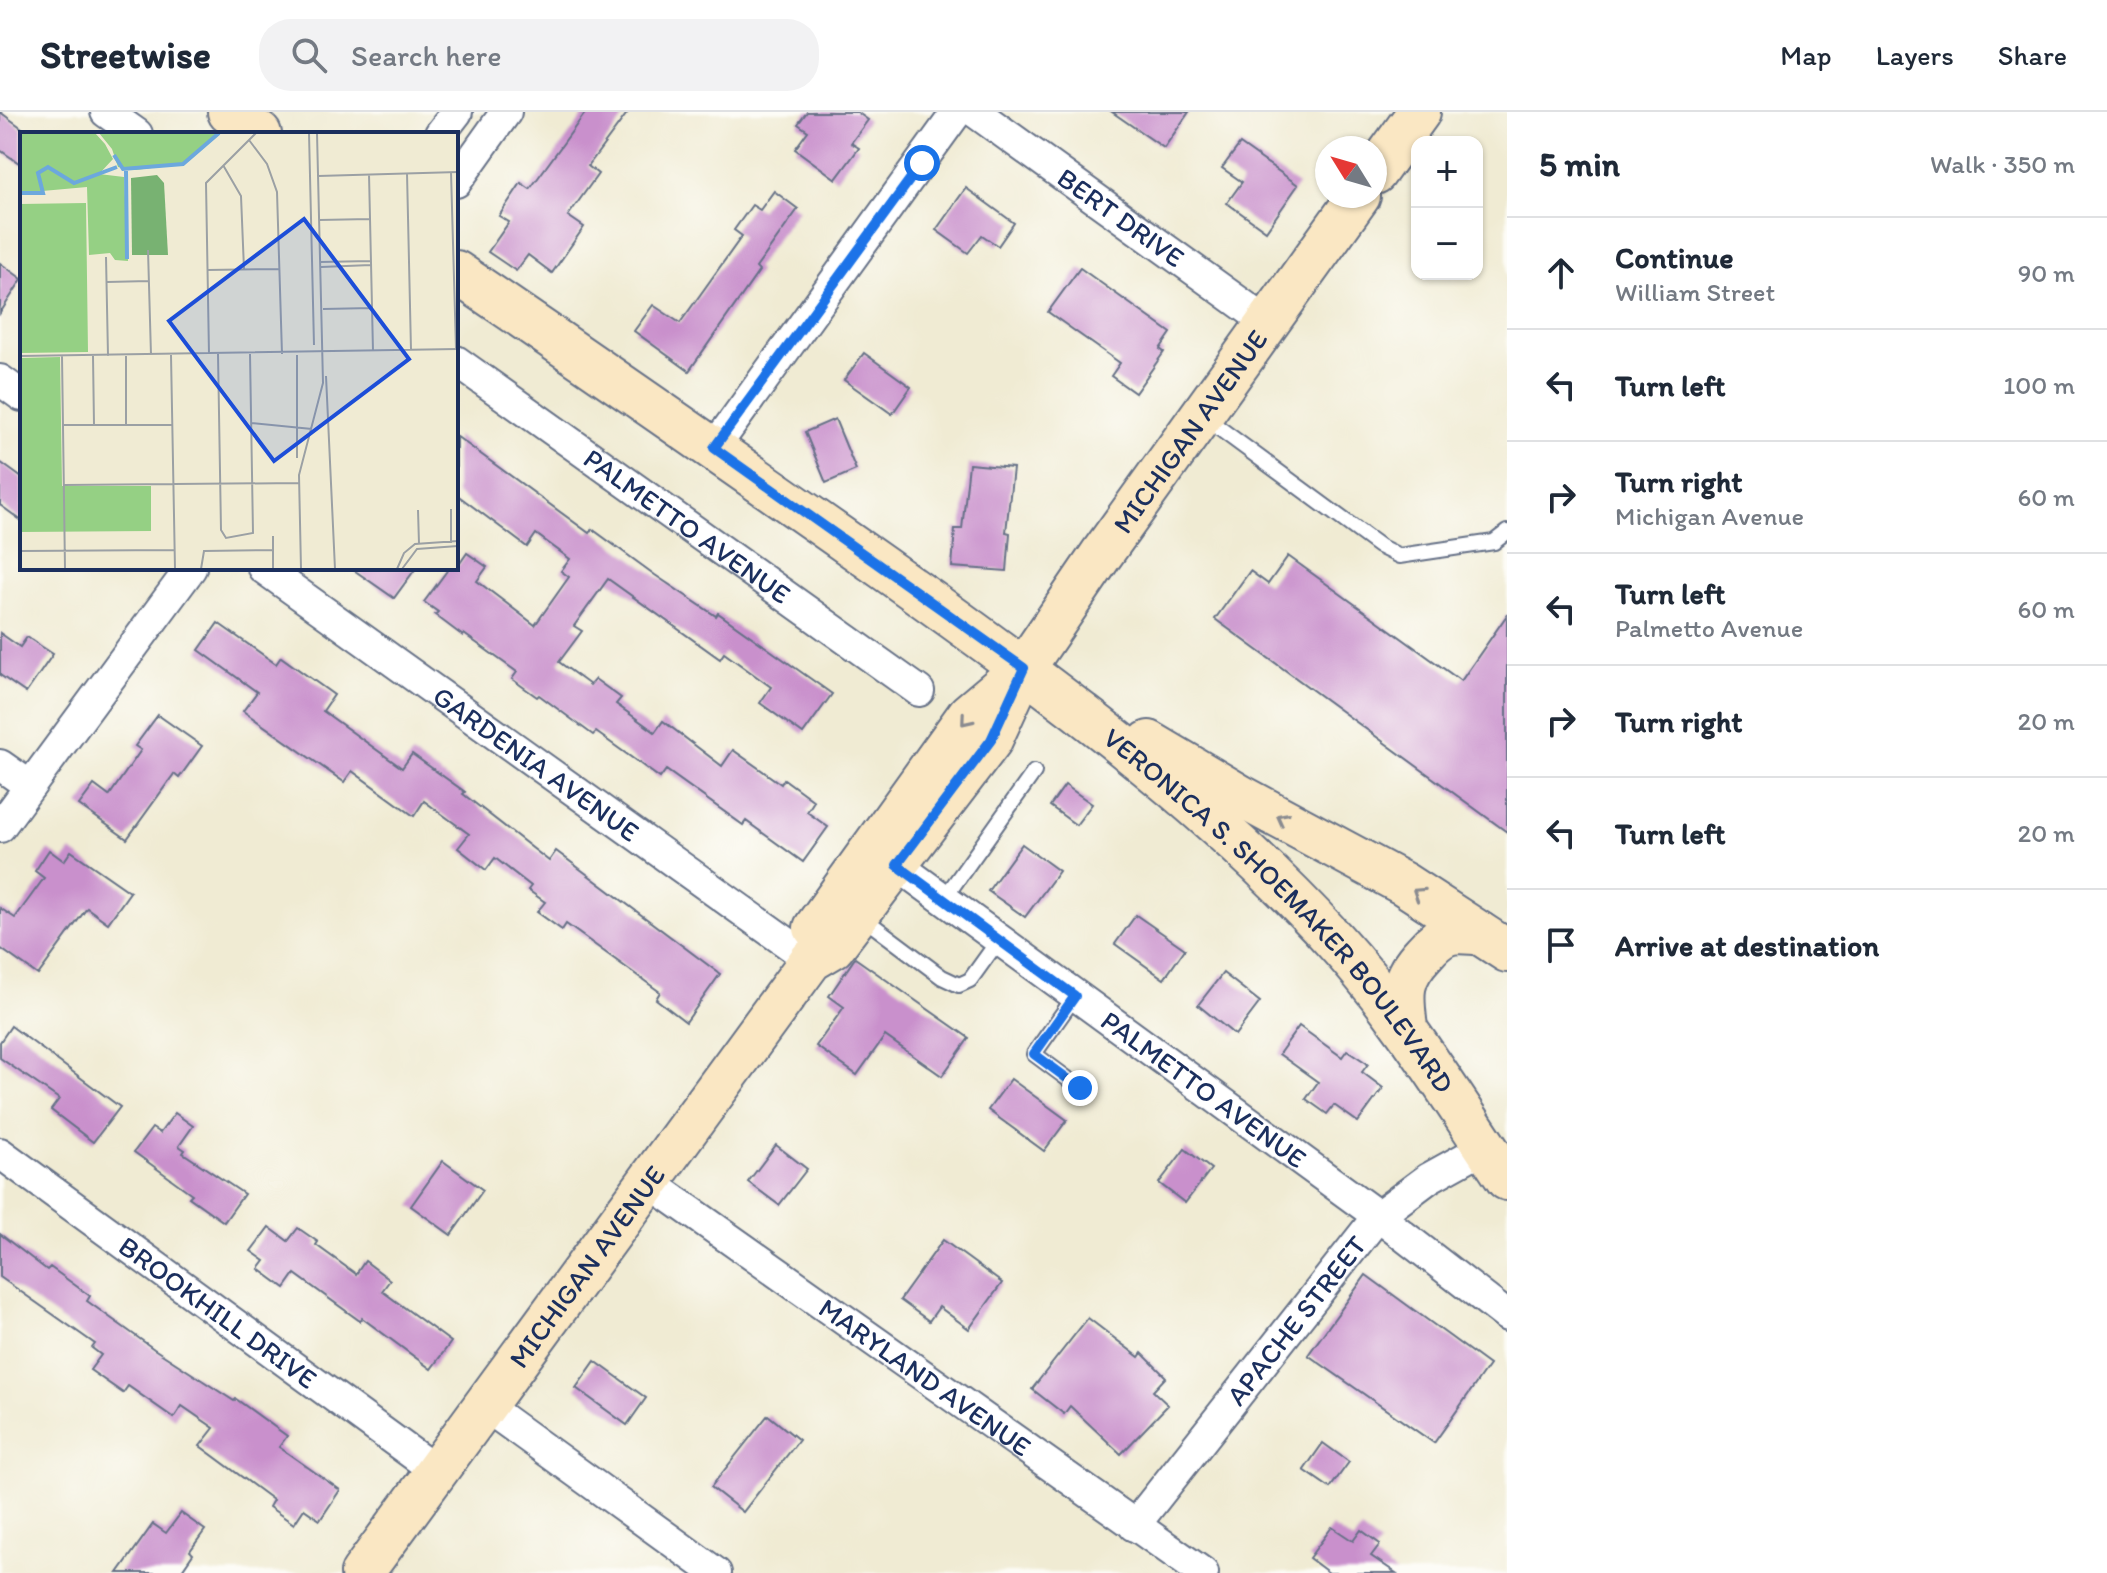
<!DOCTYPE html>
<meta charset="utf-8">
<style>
:root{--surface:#fff;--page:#f2f2f3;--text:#1f2937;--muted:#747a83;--line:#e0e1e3}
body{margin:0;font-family:Itim,sans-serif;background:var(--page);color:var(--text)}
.controls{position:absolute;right:24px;top:24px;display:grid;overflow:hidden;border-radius:16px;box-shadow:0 2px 6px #0004}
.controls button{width:72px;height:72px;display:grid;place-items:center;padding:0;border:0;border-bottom:2px solid var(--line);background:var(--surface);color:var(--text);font:40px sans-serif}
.compass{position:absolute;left:1315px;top:24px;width:72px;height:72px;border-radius:50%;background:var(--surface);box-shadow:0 2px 6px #0004;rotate:307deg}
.stop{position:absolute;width:24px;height:24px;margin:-18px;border:6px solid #1a73e8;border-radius:50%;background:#fff}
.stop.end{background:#1a73e8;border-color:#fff;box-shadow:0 2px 8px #0008}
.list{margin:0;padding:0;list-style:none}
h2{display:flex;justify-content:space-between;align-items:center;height:104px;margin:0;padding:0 32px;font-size:34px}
h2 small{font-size:26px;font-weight:400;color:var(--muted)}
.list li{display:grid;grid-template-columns:52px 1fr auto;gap:24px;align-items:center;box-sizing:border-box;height:112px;padding:0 32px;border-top:2px solid var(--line)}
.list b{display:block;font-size:30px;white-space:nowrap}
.list p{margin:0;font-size:26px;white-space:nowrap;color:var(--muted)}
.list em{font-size:26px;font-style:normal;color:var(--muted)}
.icon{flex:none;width:44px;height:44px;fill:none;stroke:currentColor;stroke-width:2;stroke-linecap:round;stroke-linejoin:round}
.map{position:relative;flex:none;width:1507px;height:1461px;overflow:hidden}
header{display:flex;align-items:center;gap:48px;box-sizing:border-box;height:112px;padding:0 40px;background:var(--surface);border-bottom:2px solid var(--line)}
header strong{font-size:38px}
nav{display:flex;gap:44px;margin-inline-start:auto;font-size:28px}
.search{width:560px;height:72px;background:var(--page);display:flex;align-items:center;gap:20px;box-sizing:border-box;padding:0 28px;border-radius:32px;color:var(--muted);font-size:30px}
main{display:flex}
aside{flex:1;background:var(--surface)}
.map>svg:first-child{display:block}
.building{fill:#c990cc}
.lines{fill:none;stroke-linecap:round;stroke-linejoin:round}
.lane-casing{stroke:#667187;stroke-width:18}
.street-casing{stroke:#667187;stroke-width:34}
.secondary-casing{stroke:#667187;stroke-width:46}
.lane{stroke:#fff;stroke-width:14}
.street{stroke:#fff;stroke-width:30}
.secondary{stroke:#fae7c3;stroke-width:42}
.oneway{stroke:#8a8b90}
.route{stroke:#1a73e8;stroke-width:10}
.labels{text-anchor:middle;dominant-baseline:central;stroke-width:8;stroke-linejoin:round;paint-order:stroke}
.street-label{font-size:28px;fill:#1b2f5e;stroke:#fdfcf7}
.inset-river{fill:none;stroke:#6ca8dd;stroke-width:4}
.inset-road{fill:none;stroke:#9ba0a4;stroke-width:2}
.view{fill:#1d4ed8;fill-opacity:0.15;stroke:#1d4ed8;stroke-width:4}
.inset-edge{fill:none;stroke:#1b2f5e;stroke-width:4}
</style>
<header>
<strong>Streetwise</strong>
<div class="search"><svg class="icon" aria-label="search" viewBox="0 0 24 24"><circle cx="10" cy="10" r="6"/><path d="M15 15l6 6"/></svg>Search here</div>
<nav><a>Map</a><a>Layers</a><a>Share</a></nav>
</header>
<main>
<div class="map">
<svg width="1507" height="1461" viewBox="0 0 1507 1461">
<rect width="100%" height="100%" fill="#fdfcf7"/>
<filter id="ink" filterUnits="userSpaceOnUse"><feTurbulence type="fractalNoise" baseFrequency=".0125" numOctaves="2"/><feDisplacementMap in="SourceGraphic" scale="16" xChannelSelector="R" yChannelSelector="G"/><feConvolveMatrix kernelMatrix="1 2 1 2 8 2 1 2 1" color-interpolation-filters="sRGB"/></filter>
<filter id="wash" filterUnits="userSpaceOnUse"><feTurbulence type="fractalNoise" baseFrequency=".006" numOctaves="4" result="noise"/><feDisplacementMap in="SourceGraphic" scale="32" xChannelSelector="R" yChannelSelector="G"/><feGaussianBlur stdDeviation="1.8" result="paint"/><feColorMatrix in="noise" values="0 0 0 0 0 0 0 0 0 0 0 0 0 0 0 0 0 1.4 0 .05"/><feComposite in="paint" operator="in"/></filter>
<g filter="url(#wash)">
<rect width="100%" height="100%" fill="#f0ebd3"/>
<g id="blocks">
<g class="building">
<path d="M 0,0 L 22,16 L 22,53 L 0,38 Z"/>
<path d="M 586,0 L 628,0 L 588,54 L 598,62 L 568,104 L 584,115 L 552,161 L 528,143 L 516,159 L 488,140 L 509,110 L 499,104 L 521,71 L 530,77 Z"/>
<path d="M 807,0 L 857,0 L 868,8 L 851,31 L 859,36 L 836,67 L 795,37 L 808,19 L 798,12 Z"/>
<path d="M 1112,0 L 1189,0 L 1164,36 Z"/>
<path d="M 1240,32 L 1298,73 L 1266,119 L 1227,91 L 1242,70 L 1222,56 Z"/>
<path d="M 966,76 L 1014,111 L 998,134 L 982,123 L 968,141 L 936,118 Z"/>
<path d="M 774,79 L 798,97 L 756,156 L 759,159 L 689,259 L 634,219 L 653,193 L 680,211 L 742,124 L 734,118 L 752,93 L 760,98 Z"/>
<path d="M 0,151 L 22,167 L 0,201 Z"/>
<path d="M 1080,156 L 1171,221 L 1160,237 L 1164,240 L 1135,281 L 1111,264 L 1120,251 L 1048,200 Z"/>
<path d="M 864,241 L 911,275 L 892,302 L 844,268 Z"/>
<path d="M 835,307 L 856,358 L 826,371 L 805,320 Z"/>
<path d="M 456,324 L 589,421 L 592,417 L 655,463 L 716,504 L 718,501 L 832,582 L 803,622 L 760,591 L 771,575 L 724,541 L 720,547 L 608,467 L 574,514 L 582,519 L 559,550 L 590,573 L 595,567 L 621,586 L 616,592 L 655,620 L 663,609 L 722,654 L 733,638 L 781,672 L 784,667 L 814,689 L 807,700 L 828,715 L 803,750 L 746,709 L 743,713 L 666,658 L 660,666 L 596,620 L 593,623 L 539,583 L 537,585 L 512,567 L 517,560 L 464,522 L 463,524 L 435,503 L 438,500 L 424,490 L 449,456 L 456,456 L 456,452 L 458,454 L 467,441 L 487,455 L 477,469 L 535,513 L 569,465 L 561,459 L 570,447 L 536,422 L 527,435 L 456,382 Z"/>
<path d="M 0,350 L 22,366 L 22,409 L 0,393 Z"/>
<path d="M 969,352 L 1013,356 L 1006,420 L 1010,421 L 1007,459 L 952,455 L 955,417 L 962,417 Z"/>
<path d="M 1288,444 L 1461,569 L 1507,503 L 1507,720 L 1215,507 L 1250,459 L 1268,472 Z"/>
<path d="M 351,456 L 416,456 L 394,486 Z"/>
<path d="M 218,511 L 276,552 L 281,545 L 334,583 L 323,599 L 402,656 L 412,642 L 465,680 L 463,682 L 549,749 L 556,739 L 720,862 L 686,910 L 656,887 L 660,880 L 566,812 L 562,818 L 537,800 L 545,790 L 528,778 L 531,774 L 495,746 L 486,758 L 458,736 L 469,722 L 424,689 L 414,704 L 352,659 L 344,670 L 243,599 L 257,580 L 199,538 Z"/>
<path d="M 0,521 L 20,535 L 27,525 L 53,542 L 26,581 L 0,563 Z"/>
<path d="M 158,603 L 202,634 L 179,666 L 174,662 L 127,727 L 79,693 L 94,673 L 109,684 L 141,638 L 135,634 Z"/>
<path d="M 1065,673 L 1092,692 L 1076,713 L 1050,694 Z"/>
<path d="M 1022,732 L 1059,759 L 1025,805 L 988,779 Z"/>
<path d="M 49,738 L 64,749 L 71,739 L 130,780 L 108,811 L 87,796 L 38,863 L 0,836 L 0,796 L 15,806 L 44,766 L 35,759 Z"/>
<path d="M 1136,803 L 1185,837 L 1164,867 L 1115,832 Z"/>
<path d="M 855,846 L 969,926 L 942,964 L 885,924 L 857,963 L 816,934 L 844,895 L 829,884 Z"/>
<path d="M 1223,861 L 1260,890 L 1235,923 L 1198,893 Z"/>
<path d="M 11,914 L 120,995 L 93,1030 L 51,998 L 59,987 L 0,946 L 0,930 Z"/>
<path d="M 1299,914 L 1342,945 L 1347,938 L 1368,952 L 1362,960 L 1383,976 L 1358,1010 L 1334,993 L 1327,1002 L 1306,987 L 1318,970 L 1279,942 Z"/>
<path d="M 1011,967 L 1067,1008 L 1044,1039 L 988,998 Z"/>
<path d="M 175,1001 L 193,1014 L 179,1034 L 185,1038 L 183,1041 L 244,1082 L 224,1110 L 189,1085 L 192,1082 L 134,1040 L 152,1016 L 160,1021 Z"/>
<path d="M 776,1033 L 807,1057 L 779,1093 L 748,1070 Z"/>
<path d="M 1185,1037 L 1211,1057 L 1185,1091 L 1159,1071 Z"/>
<path d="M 443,1049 L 483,1078 L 451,1123 L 411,1094 Z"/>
<path d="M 269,1115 L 288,1129 L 298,1116 L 318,1130 L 316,1133 L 356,1162 L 365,1149 L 390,1168 L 382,1179 L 451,1230 L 431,1257 L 362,1206 L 360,1209 L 295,1162 L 285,1176 L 259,1157 L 265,1149 L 251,1139 Z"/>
<path d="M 0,1122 L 47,1158 L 50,1155 L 90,1184 L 87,1189 L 154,1237 L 234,1289 L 236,1287 L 287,1324 L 279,1335 L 340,1378 L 320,1408 L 304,1397 L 294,1412 L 269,1395 L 273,1388 L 200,1334 L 214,1316 L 182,1294 L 174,1306 L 128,1274 L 123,1281 L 90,1258 L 101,1243 L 92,1236 L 95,1232 L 0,1165 Z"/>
<path d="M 943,1128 L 1002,1171 L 969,1217 L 939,1195 L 929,1209 L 900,1188 Z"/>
<path d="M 1366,1163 L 1489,1253 L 1434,1331 L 1308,1243 Z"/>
<path d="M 1088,1206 L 1139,1245 L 1142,1241 L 1166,1265 L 1153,1279 L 1168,1293 L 1121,1342 L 1070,1294 L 1064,1302 L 1032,1277 Z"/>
<path d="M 595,1249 L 646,1286 L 627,1313 L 576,1276 Z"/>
<path d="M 768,1303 L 799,1328 L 743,1400 L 711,1375 Z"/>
<path d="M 1323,1331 L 1349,1350 L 1330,1376 L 1304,1358 Z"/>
<path d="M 181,1401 L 205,1418 L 190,1439 L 193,1442 L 180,1461 L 118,1461 L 153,1412 L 166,1421 Z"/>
<path d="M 1332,1415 L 1353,1429 L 1361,1418 L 1380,1432 L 1371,1444 L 1396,1461 L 1329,1461 L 1309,1446 Z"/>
</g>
</g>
</g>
<g filter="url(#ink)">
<use href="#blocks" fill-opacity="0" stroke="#667187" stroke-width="2"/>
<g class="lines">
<defs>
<g id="lane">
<path d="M 1204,305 L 1379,434 L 1399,444 L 1494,430 L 1507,420"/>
<path d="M 943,788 L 1034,660"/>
<path d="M 862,805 L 942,865 L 959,873 L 970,868 L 998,829"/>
<path d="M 1075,884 L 1034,942 L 1080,976"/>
</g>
<g id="street">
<path d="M 106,0 L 137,22"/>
<path id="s1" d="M 975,0 L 1268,211"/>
<path d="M 440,22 L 457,0"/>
<path d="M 456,70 L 506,0"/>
<path id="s2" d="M 456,249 L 919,579"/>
<path d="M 0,268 L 22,284"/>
<path d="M 714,336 L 957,0"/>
<path id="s3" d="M 263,456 L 811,848"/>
<path d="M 0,653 L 30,674"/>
<path d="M 0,715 L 191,456"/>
<path id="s4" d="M 897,753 L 1378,1104 L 1507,1204"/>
<path id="s5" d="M 0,1041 L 436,1359"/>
<path id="s6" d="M 649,1070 L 1203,1461"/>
<path d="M 485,1294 L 716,1461"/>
<path id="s7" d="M 1134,1414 L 1378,1104 L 1429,1066 L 1485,1035"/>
</g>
<g id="secondary">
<path d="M 229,0 L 260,22"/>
<path d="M 1375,61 L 1419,0"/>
<path id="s8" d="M 456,160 C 603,260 750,362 896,465 C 1048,573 1208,690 1334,828 C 1401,901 1452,986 1507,1067"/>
<path d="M 1149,630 L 1240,684 L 1404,772 L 1507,839"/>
<path d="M 815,816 L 969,602 L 1014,564"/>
<path d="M 1406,916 C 1402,883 1399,867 1424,841 C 1430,834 1439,825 1448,822 C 1456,819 1470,821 1479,821"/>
<path id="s9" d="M 362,1461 L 811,848 L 833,835 L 991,628 L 1024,556 L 1101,443 L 1359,84"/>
</g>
</defs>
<use href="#lane" class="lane-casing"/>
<use href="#street" class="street-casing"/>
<use href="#secondary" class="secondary-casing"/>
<use href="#lane" class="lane"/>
<use href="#street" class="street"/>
<use href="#secondary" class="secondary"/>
</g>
<defs><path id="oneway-chevron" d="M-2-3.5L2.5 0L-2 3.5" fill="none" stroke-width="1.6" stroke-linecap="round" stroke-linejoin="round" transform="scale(2)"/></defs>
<g class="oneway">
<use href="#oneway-chevron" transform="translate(966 608) rotate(130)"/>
<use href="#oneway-chevron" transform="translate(1282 706) rotate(-152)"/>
<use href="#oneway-chevron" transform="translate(1418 781) rotate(-147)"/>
</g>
</g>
<g class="lines" filter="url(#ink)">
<path class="route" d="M 922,51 L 714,336 L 1024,556 L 991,628 L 897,753 L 1075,884 L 1034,942 L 1080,976"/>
</g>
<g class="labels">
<g class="street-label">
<text stroke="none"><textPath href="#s1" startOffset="180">BERT DRIVE</textPath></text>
<text stroke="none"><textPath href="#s9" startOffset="1414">MICHIGAN AVENUE</textPath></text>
<text stroke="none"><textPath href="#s2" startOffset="284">PALMETTO AVENUE</textPath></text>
<text stroke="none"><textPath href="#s3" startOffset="336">GARDENIA AVENUE</textPath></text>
<text stroke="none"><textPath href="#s8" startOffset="1046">VERONICA S. SHOEMAKER BOULEVARD</textPath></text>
<text stroke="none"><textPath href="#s4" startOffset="380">PALMETTO AVENUE</textPath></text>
<text stroke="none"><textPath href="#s9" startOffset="380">MICHIGAN AVENUE</textPath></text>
<text stroke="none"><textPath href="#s5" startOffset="270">BROOKHILL DRIVE</textPath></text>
<text stroke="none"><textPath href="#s7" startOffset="262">APACHE STREET</textPath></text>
<text stroke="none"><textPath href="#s6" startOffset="338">MARYLAND AVENUE</textPath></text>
</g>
</g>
<g transform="translate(20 20)">
<rect width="438" height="438" fill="#f0ebd3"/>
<path d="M 0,1 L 75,1 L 85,12 L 93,27 L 79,42 L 104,45 L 108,129 L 95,128 L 90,121 L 69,123 L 67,55 L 0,61 ZM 79,1 L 199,1 L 163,32 L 116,38 L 98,35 L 92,17 ZM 66,71 L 68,220 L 0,221 L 0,72 ZM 40,225 L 42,354 L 131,354 L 131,399 L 0,400 L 0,226 Z" fill="#95d084"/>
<path d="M 137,43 L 144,51 L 148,123 L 112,123 L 111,46 Z" fill="#78b272"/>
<path class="inset-river" d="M 94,23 L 103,37 L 163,32 L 199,1M 106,39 L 107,127M 0,61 L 23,61 L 18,41 L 28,35 L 54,51 L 97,35"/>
<path class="inset-road" d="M 289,1 L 294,213M 229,8 L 247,32 L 257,60 L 262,222M 203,33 L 221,64 L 224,137M 431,40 L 436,217M 387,41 L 391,218M 349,42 L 353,219M 298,44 L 438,40M 299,88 L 350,87M 128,118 L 131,223M 86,125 L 88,224M 300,130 L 351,129M 301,135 L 351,133M 187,138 L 260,137M 87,150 L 129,149M 303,177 L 352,176M 189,222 L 186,51 L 236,1M 198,222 L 201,398 L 206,406 L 233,401 L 230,222M 151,223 L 155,437M 277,223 L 277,326M 0,224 L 438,217M 42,224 L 45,437M 73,224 L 74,293M 306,244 L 315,437M 232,291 L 292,297M 43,293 L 152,293M 106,293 L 106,224M 44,353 L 279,351M 431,377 L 431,411M 398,378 L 399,412M 253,404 L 253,437M 0,419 L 154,418M 181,437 L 184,419 L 253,418M 281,437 L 279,343 L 303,251 L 297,1M 377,437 L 384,421 L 395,412 L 438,409M 382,437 L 397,417 L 438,414"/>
<path class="view" d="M 284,87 L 389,227 L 254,329 L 149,189 Z"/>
<rect width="438" height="438" class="inset-edge"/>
</g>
</svg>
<div class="controls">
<button>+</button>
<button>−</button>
</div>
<svg class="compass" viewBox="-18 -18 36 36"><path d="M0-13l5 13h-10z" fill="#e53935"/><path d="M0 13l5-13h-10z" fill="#747a83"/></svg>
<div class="stop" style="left:922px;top:51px"></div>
<div class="stop end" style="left:1080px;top:976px"></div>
</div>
<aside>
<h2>5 min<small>Walk · 350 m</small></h2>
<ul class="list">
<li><svg class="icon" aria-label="ahead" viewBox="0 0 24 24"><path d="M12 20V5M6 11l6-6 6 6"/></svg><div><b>Continue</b><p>William Street</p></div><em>90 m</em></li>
<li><svg class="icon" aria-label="left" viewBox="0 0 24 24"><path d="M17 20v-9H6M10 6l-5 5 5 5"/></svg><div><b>Turn left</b></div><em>100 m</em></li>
<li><svg class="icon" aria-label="right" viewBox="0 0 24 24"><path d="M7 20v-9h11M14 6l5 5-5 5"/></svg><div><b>Turn right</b><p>Michigan Avenue</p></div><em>60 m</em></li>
<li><svg class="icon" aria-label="left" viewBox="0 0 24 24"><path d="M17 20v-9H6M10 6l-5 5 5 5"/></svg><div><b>Turn left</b><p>Palmetto Avenue</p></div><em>60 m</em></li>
<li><svg class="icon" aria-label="right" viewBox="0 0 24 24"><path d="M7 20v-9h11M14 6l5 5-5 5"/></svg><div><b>Turn right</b></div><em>20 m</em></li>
<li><svg class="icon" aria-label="left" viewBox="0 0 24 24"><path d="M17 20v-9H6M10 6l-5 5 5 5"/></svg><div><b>Turn left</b></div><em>20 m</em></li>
<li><svg class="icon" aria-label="arrive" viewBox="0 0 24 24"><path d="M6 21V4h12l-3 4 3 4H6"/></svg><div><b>Arrive at destination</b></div></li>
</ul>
</aside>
</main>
